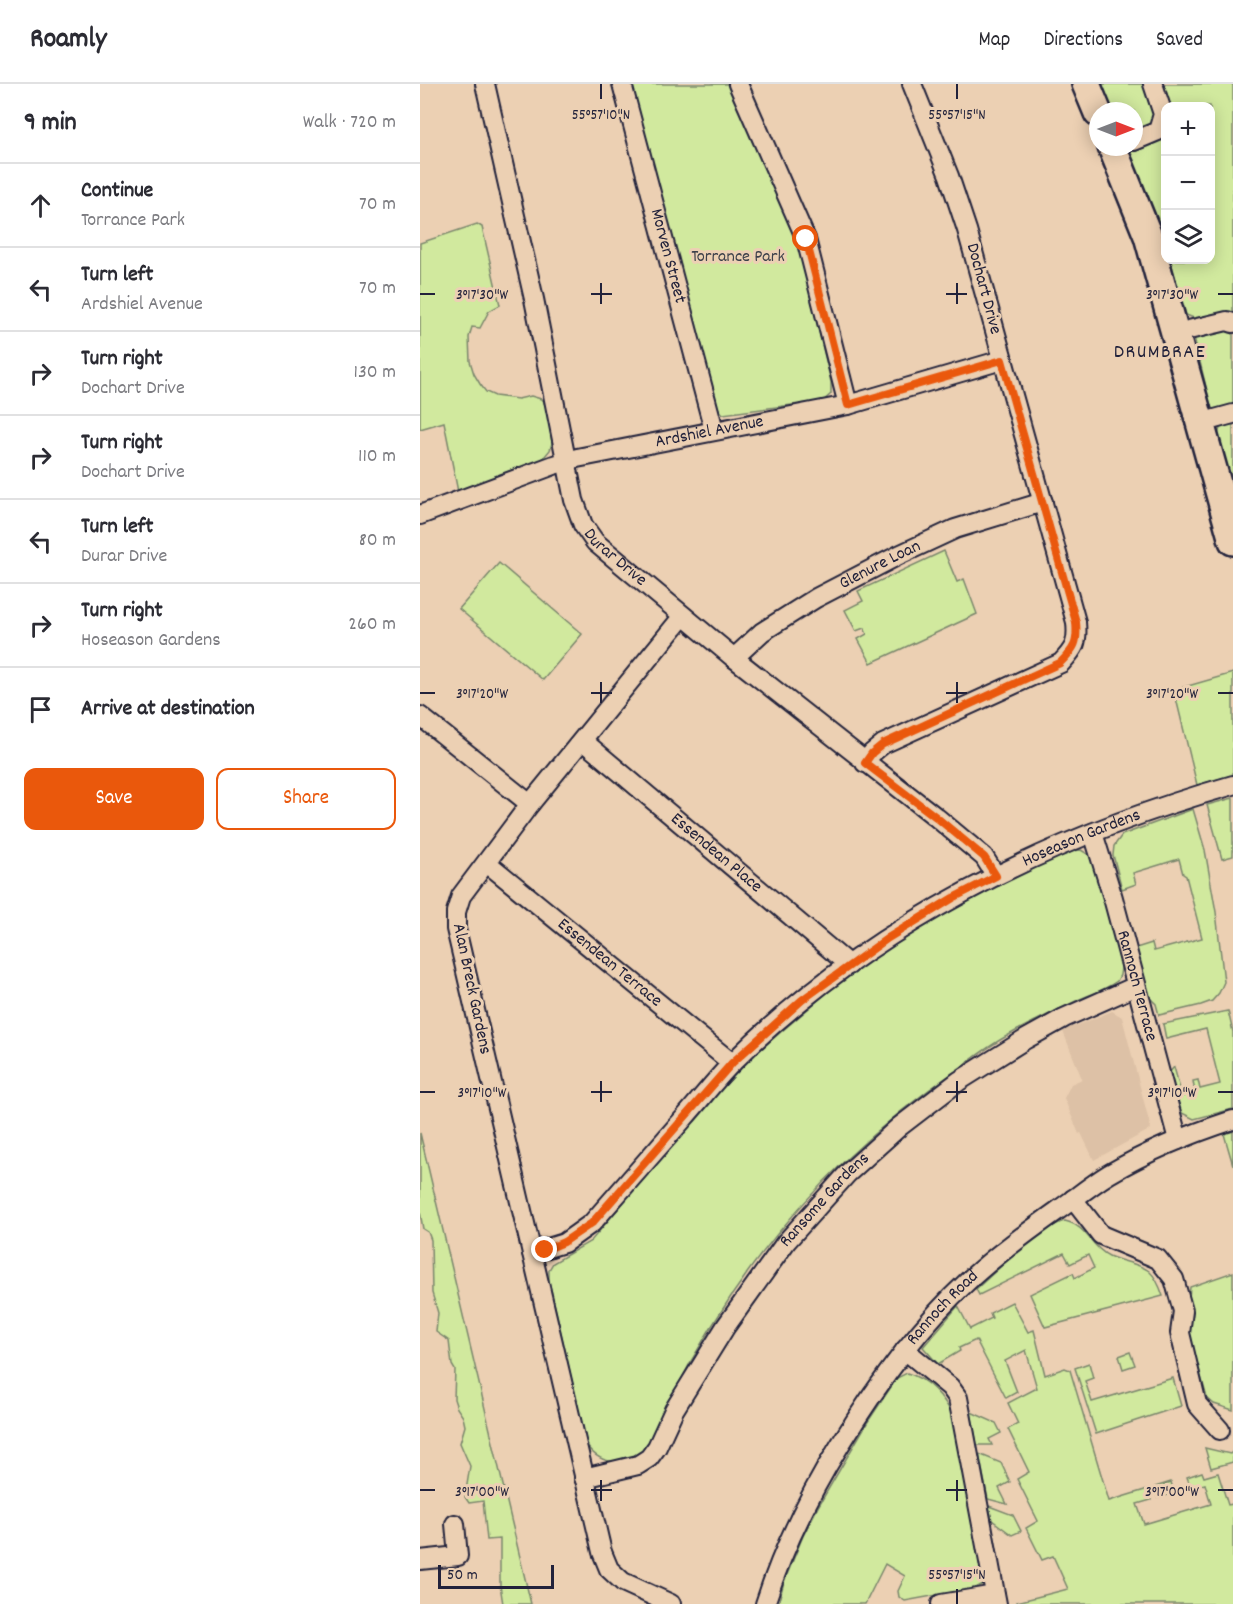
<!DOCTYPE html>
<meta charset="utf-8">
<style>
:root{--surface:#fff;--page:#f7f7f7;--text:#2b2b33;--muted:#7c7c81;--line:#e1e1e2;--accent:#ea580c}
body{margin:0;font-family:Dekko,sans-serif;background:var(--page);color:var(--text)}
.controls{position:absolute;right:18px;top:18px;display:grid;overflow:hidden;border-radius:12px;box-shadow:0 3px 15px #0003}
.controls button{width:54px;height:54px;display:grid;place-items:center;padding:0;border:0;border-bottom:2px solid var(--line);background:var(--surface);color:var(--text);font:30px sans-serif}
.compass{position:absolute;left:669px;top:18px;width:54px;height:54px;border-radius:50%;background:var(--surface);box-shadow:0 3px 15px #0003;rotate:90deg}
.scale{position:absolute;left:18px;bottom:15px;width:116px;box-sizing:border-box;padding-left:6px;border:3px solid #22223b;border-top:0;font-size:16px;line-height:21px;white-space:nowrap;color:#22223b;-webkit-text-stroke:4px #ecd0b3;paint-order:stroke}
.stop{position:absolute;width:18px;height:18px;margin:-14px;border:4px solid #ea580c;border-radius:50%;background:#fff}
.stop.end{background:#ea580c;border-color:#fff;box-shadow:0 2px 6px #0008}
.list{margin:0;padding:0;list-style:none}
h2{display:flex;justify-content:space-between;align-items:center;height:78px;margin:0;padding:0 24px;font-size:26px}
h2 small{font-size:20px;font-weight:400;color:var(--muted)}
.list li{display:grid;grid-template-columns:39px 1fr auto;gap:18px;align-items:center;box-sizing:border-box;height:84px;padding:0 24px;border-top:2px solid var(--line)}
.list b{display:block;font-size:22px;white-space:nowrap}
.list p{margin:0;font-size:20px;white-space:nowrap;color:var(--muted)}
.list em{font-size:20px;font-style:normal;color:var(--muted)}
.actions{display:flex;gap:12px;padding:18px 24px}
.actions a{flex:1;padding:14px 0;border:2px solid var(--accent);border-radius:12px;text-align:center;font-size:21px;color:var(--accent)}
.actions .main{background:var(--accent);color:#fff}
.icon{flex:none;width:33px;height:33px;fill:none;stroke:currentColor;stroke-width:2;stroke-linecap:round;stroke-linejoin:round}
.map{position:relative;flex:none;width:813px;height:1520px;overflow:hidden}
header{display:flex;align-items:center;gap:36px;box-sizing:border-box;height:84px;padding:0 30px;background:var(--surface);border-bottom:2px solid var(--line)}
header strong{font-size:28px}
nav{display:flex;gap:33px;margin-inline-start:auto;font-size:21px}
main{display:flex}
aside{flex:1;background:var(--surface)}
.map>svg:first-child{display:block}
.built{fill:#ddc1a6}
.green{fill:#d1e99e;stroke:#7a866c;stroke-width:1.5}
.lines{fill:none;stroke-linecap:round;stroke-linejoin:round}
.street-casing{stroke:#22223b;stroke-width:22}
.secondary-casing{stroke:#22223b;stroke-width:32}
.street{stroke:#ecd0b3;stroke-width:18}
.secondary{stroke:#ecd0b3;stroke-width:27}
.route{stroke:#ea580c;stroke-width:8}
.ticks{fill:none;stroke:#22223b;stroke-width:2}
.labels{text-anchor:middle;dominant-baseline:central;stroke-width:6;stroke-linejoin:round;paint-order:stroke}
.street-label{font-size:18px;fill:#22223b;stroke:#ecd0b3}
.park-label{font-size:18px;fill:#3c404a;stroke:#ecd0b3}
.neighbourhood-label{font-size:20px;letter-spacing:1.5px;fill:#22223b;stroke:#ecd0b3}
.ticks-label{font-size:15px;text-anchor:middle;fill:#22223b;stroke:#ecd0b3;stroke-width:6;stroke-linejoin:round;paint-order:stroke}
</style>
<header>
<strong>Roamly</strong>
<nav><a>Map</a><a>Directions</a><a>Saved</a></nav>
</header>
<main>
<aside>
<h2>9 min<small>Walk · 720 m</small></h2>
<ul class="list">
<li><svg class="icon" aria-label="ahead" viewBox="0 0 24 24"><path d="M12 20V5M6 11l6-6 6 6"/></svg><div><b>Continue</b><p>Torrance Park</p></div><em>70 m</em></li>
<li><svg class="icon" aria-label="left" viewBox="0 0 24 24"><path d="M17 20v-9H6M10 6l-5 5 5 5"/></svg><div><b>Turn left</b><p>Ardshiel Avenue</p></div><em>70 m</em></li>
<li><svg class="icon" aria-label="right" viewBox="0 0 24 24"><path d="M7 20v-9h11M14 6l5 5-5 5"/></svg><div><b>Turn right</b><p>Dochart Drive</p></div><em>130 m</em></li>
<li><svg class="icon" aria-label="right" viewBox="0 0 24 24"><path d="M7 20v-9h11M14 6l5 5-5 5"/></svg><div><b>Turn right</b><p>Dochart Drive</p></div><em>110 m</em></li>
<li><svg class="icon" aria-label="left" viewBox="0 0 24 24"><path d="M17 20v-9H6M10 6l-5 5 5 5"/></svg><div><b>Turn left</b><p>Durar Drive</p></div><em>80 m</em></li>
<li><svg class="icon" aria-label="right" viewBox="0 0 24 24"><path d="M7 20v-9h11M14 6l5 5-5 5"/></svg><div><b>Turn right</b><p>Hoseason Gardens</p></div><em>260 m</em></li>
<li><svg class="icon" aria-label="arrive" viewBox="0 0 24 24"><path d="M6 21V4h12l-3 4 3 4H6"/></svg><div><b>Arrive at destination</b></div></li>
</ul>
<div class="actions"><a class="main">Save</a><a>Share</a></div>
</aside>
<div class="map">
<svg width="813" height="1520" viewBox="0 0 813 1520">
<rect width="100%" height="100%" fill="#ecd0b3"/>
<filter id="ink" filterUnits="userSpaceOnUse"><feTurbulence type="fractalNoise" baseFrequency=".0167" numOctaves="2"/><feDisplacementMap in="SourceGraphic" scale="12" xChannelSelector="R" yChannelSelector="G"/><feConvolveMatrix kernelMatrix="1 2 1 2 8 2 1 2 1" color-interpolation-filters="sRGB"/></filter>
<g filter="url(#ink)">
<path class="built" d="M 692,927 L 702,933 L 731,1045 L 674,1076 L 661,1049 L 659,1050 L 644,1014 L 651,1000 L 662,995 L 642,945 L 656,942 Z"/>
<g class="green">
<path d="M 208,0 L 307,0 L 376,151 L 411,298 L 411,310 L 403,317 L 303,330 L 293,318 Z"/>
<path d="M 682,0 L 726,0 L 735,32 L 730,41 L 714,47 L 714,27 L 693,27 Z"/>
<path d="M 743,0 L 813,0 L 813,228 L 774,234 L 766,231 L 750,176 L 790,176 L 790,22 L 751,22 Z"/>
<path d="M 745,49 L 745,160 L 711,73 L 711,68 L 715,65 Z"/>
<path d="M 57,140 L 62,143 L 80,221 L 69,227 L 60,244 L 52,243 L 49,253 L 50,277 L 54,290 L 60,300 L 66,308 L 75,312 L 98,315 L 111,312 L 121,315 L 127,323 L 132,359 L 130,366 L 120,378 L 38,408 L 24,338 L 0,345 L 0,159 Z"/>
<path d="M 807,245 L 813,250 L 813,322 L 792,328 L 774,253 Z"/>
<path d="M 813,339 L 813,403 L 798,351 L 800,344 Z"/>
<path d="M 524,467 L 537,498 L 544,495 L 557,530 L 451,579 L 438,555 L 447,550 L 444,544 L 436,547 L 425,526 L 443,517 L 438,507 Z"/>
<path d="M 79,479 L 162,550 L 123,596 L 39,525 Z"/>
<path d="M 813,589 L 813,691 L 777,701 L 754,606 Z"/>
<path d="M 813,714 L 813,772 L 802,775 L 787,721 Z"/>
<path d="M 773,725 L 785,766 L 796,828 L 804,898 L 799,909 L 792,917 L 781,921 L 739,931 L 736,920 L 730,914 L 716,864 L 732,859 L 734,867 L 782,854 L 766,792 L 763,790 L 759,775 L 713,789 L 716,800 L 702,805 L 693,771 L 694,762 L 702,751 Z"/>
<path d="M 661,766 L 674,774 L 702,876 L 700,891 L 697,897 C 686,905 672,910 660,915 C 636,927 611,938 587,952 C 570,961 554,974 538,985 C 459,1039 390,1104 333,1181 C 303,1222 277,1264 254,1309 C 244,1326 240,1350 226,1365 C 209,1383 181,1382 167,1362 L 129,1197 L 129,1186 L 133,1179 L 171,1157 L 285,1022 L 336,969 L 421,897 L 461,868 L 566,805 L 651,767 Z"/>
<path d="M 808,927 L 813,948 L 813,1025 L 774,1035 L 762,1029 L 749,989 L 754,983 L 762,1012 L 775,1009 L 773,997 L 778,996 L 780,1005 L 800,1000 L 786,945 L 746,955 L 743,940 Z"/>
<path d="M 813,1047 L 813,1081 L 804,1050 Z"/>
<path d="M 0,1049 L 111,1520 L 83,1520 L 80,1501 L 80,1455 L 67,1456 L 63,1417 L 49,1419 L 45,1413 L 50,1382 L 40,1359 L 45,1342 L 43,1333 L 37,1324 L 34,1315 L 35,1286 L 32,1281 L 29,1257 L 16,1248 L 18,1229 L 12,1209 L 11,1156 L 8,1148 L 3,1145 L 0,1128 Z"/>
<path d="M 645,1137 C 668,1142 670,1163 689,1172 C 701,1178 717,1178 729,1187 C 736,1193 740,1203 743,1212 L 625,1243 L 610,1210 L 653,1189 L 655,1194 L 674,1184 L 668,1171 L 650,1180 L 644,1169 L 559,1211 L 556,1205 C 578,1186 618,1144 645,1137 Z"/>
<path d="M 813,1188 L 813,1326 L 794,1320 L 787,1314 L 769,1249 L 767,1236 L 770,1203 Z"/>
<path d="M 592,1218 L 608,1248 L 614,1246 L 625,1291 L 645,1284 L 650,1286 L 689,1417 L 728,1405 L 731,1416 L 717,1420 L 724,1440 L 791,1420 L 785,1400 L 771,1404 L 767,1393 L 782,1388 L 784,1393 L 798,1389 L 808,1421 L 813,1420 L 813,1520 L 598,1520 L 597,1518 L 648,1505 L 633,1472 L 622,1476 L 606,1444 L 618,1437 L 597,1395 L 609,1388 L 588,1345 L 598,1340 L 588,1319 L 617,1304 L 606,1266 L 585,1277 L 597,1308 L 586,1314 L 556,1256 L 539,1264 L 540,1267 L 518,1280 L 503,1263 L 538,1222 L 550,1245 L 572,1234 L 570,1229 Z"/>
<path d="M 710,1268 L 715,1281 L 703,1285 L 699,1272 Z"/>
<path d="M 669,1279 L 673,1294 L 665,1297 L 672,1318 L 753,1294 L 761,1322 L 676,1350 L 655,1284 Z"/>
<path d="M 487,1289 C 508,1295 524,1313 533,1332 L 564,1496 L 563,1500 L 556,1504 L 485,1517 L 479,1513 L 478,1507 L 485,1492 L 465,1480 L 445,1520 L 358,1520 L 364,1498 L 383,1452 L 399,1421 L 447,1339 L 477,1294 Z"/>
<path d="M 551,1328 L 576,1339 L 581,1349 L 569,1355 L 572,1361 L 557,1361 Z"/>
<path d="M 785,1364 L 810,1370 L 813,1367 L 813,1378 L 791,1384 Z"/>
<path d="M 559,1370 L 581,1379 L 590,1398 L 579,1404 L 587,1420 L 568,1415 Z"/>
<path d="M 751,1398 L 754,1409 L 738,1414 L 735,1403 Z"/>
<path d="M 569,1422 L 593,1431 L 601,1447 L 592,1451 L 572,1436 Z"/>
</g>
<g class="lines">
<defs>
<g id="street">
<path id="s1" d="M 65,0 L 114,215 L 154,416 L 163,441 L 175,458 L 314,574 L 516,733 L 564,773 L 576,792"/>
<path id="s2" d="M 202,0 L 294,346"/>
<path d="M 318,0 L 386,155 L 428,321"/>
<path d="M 714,57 L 738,47 L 743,30 L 733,0"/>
<path d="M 756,249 L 807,237 L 813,239"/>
<path d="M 780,339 L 813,330"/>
<path id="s3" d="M 0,431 L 134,381 L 157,374 L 428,321 L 582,276"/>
<path id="s4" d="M 314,574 L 342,548 L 396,514 L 479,471 L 535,445 L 623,418"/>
<path d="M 0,632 L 110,720"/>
<path id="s5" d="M 163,657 L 429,881"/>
<path d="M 445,679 L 452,669 L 463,660 L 641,579 C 655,564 658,559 656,538 L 547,146 L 529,92 L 492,0"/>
<path id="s6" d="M 673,749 L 693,814 L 758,1056"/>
<path id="s7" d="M 67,779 L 312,979"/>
<path d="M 653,1115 L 681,1151 L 738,1175 L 754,1195 L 763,1227 L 760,1249 L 777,1320 L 800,1346"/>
<path id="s8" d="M 112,1169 L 144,1159 L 172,1139 C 203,1104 234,1068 265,1033 C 281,1015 296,995 313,978 C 449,842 629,753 813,701"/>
<path d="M 485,1266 L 530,1303 L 538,1314 L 577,1520"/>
<path id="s9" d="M 164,1394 L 218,1381 L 229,1374 L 237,1363 L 254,1326 L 306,1242 L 366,1158 L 428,1089 L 479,1043 L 539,997 L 606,955 L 644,934 L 716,902"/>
<path d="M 0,1476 L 38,1472 L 35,1440"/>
<path d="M 251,1520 L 203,1498 L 189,1485 L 182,1468 L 36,845 L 36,828 L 41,812 L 110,720 L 263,532"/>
<path id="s10" d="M 345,1520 C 363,1464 389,1411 420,1361 C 456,1302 497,1244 548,1197 C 576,1171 606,1149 637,1127 C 654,1115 671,1101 689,1090 C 728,1067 770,1050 813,1036"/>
<path d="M 521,1520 L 575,1511"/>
</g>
<g id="secondary">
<path d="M 666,0 L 678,29"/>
<path d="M 692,63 L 728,152 L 813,457"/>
</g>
</defs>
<use href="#street" class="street-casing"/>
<use href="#secondary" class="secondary-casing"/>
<use href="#street" class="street"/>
<use href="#secondary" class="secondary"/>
</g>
</g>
<g class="lines" filter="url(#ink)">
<path class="route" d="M 125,1166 L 144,1158 L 172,1139 L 312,979 L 382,916 L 468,854 L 533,814 L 576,792 L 564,773 L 516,733 L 445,679 L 452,669 L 463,660 L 640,579 C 655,564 658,559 656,538 L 582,276 L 428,321 L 386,155"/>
</g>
<path class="ticks" d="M 181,0 L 181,15M 537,0 L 537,15M 181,199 L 181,220M 537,199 L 537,220M 0,210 L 15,210M 171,210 L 192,210M 526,210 L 547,210M 798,210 L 813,210M 181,598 L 181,619M 537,598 L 537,619M 0,609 L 15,609M 171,609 L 192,609M 526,609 L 547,609M 798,609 L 813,609M 181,997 L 181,1018M 537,997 L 537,1018M 0,1008 L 15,1008M 171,1008 L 192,1008M 526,1008 L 547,1008M 798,1008 L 813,1008M 181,1396 L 181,1417M 537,1396 L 537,1417M 0,1406 L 15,1406M 171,1406 L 192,1406M 526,1406 L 547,1406M 798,1406 L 813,1406M 537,1505 L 537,1520"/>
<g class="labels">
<g class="street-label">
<text stroke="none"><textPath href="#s2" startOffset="178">Morven Street</textPath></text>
<text transform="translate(563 205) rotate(75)">Dochart Drive</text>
<text stroke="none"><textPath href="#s3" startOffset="302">Ardshiel Avenue</textPath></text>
<text stroke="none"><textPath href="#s1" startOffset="498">Durar Drive</textPath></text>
<text stroke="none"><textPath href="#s4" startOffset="174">Glenure Loan</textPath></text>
<text stroke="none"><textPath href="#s8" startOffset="699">Hoseason Gardens</textPath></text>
<text stroke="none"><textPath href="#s5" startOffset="174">Essendean Place</textPath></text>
<text stroke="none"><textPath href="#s7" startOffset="158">Essendean Terrace</textPath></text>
<text stroke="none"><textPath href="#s6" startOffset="159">Rannoch Terrace</textPath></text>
<text transform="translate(51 905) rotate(78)">Alan Breck Gardens</text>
<text stroke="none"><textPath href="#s9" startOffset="382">Ransome Gardens</textPath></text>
<text stroke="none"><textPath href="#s10" startOffset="348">Rannoch Road</textPath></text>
</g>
<g class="park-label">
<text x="318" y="173">Torrance Park</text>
</g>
<g class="neighbourhood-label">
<text x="740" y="269">DRUMBRAE</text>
</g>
</g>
<g class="ticks-label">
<text x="181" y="35">55°57'10"N</text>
<text x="537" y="35">55°57'15"N</text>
<text x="752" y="215">3°17'30"W</text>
<text x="62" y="215">3°17'30"W</text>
<text x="752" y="614">3°17'20"W</text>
<text x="62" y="614">3°17'20"W</text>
<text x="62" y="1013">3°17'10"W</text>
<text x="752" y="1013">3°17'10"W</text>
<text x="62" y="1412">3°17'00"W</text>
<text x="752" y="1412">3°17'00"W</text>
<text x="537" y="1495">55°57'15"N</text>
</g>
</svg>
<div class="controls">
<button>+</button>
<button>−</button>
<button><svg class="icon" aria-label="layers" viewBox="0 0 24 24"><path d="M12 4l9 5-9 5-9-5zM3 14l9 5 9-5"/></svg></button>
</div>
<svg class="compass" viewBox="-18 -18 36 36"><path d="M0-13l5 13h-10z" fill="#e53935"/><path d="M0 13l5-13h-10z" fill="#7c7c81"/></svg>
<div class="scale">50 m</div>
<div class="stop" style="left:386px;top:155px"></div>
<div class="stop end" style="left:125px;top:1166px"></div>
</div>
</main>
